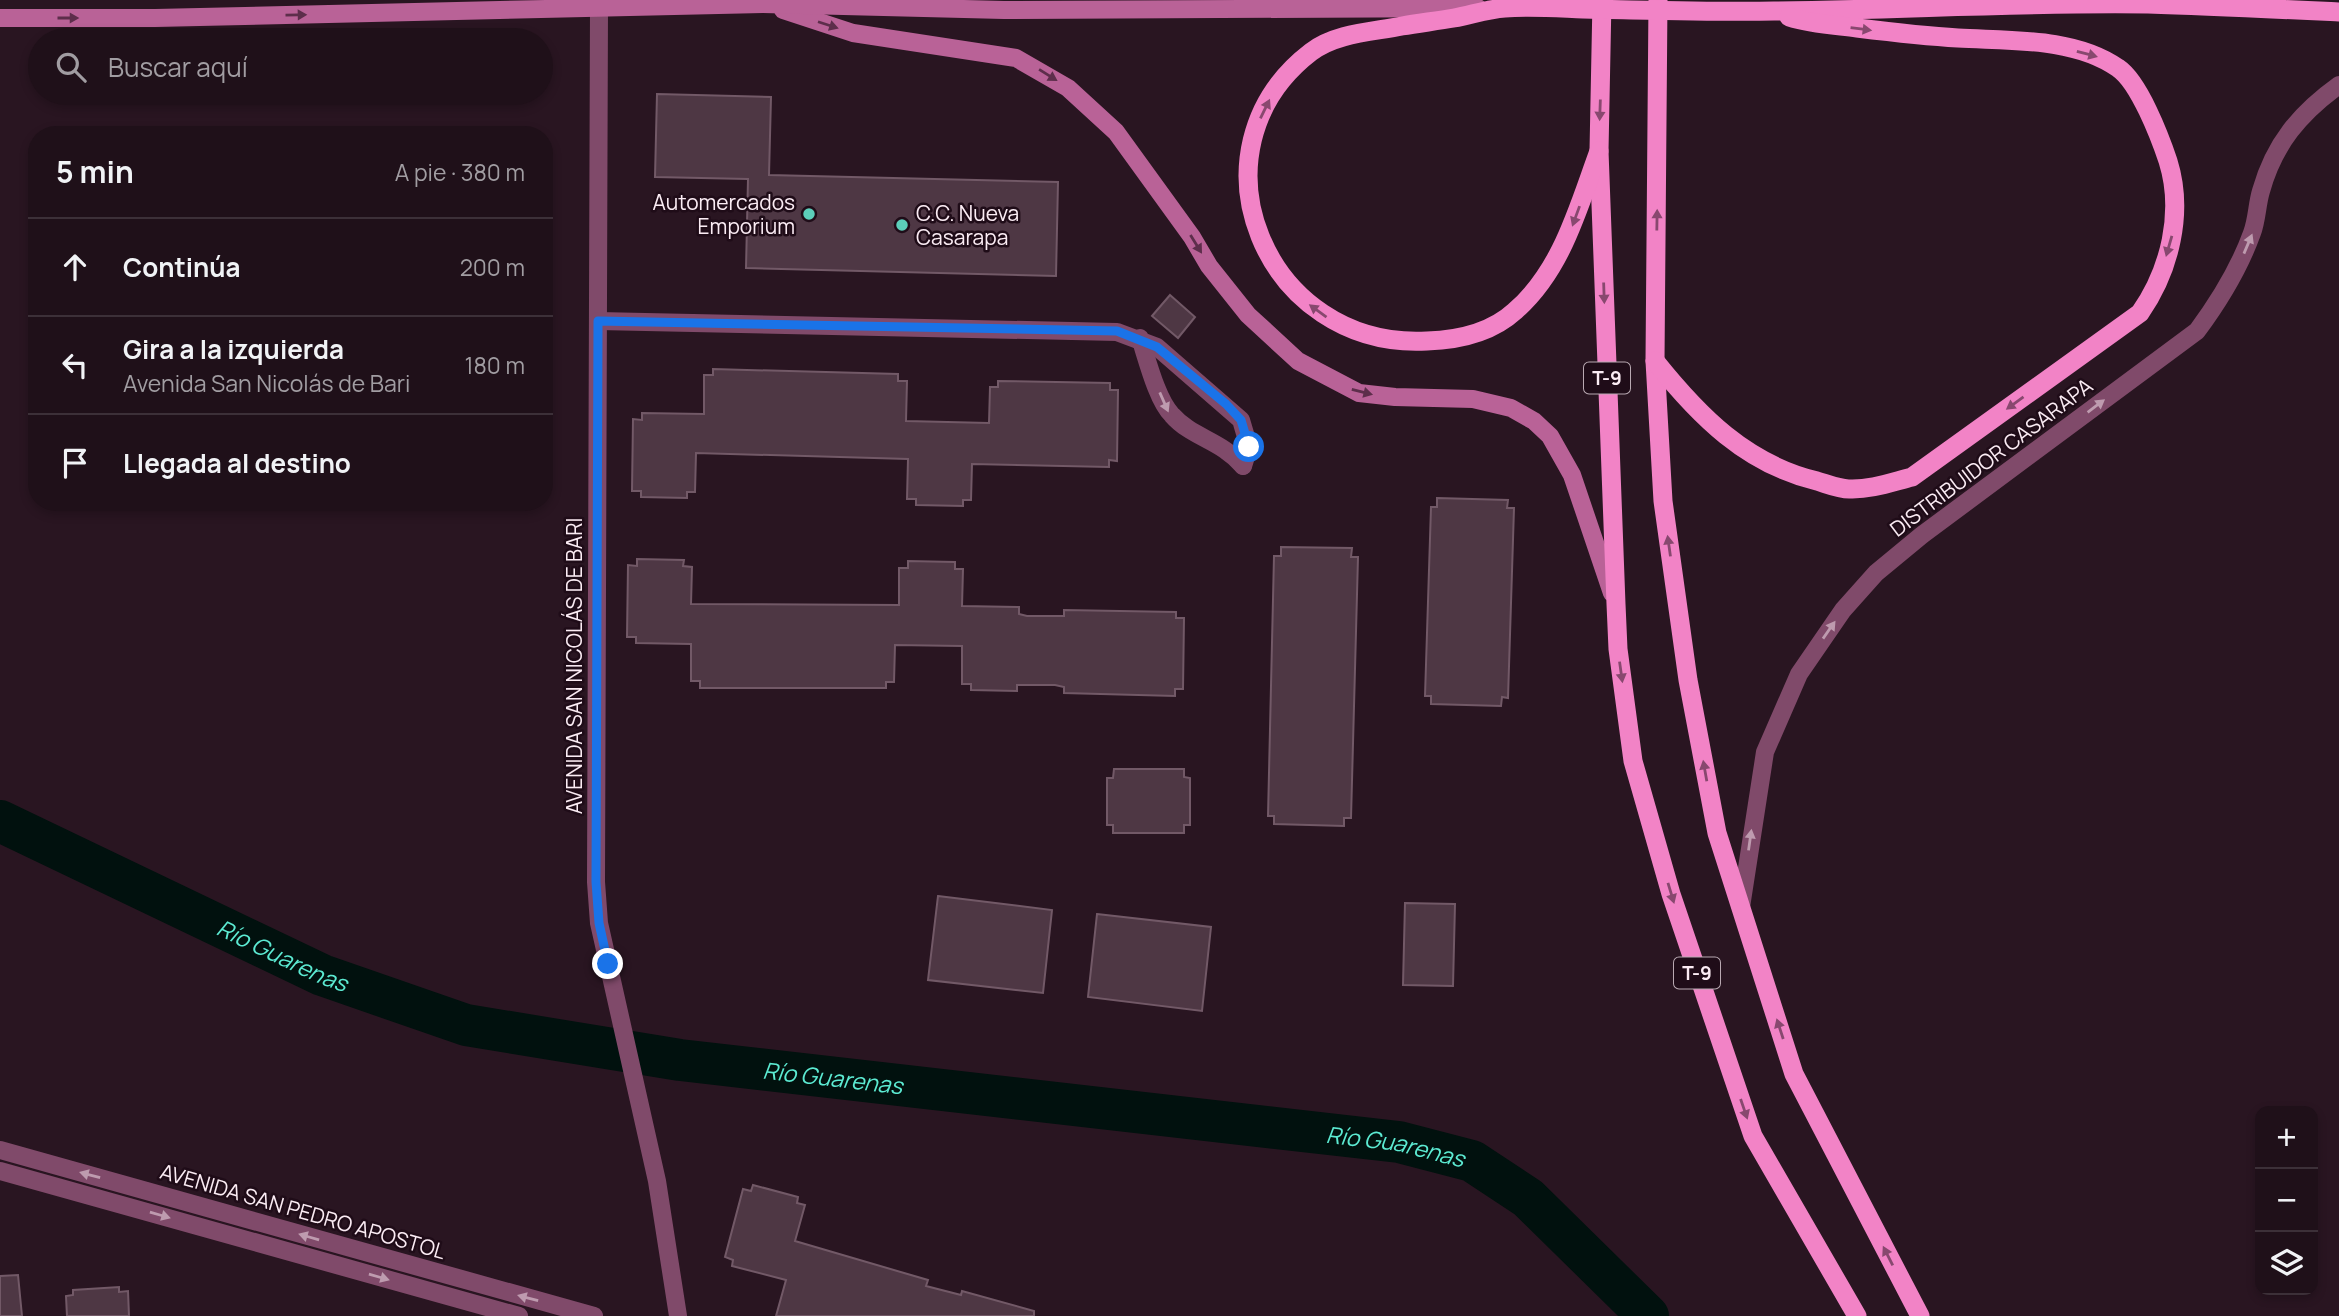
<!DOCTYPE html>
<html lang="es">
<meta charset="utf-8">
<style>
:root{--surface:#1f1019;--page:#2c1e26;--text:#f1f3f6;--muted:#a19da2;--line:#3c3038}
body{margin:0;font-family:Manrope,sans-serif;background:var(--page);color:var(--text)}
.controls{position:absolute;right:21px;bottom:21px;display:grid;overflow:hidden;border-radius:14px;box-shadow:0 4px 10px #0003}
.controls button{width:63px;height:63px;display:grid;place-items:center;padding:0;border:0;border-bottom:2px solid var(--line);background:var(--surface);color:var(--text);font:35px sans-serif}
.stop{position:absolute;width:21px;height:21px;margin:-16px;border:5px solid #1a73e8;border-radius:50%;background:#fff}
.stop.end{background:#1a73e8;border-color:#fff;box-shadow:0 2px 7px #0008}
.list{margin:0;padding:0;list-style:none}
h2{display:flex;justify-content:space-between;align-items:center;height:91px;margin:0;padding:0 28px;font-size:30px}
h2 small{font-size:23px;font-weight:400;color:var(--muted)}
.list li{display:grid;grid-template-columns:46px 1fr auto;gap:21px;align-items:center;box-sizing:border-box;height:98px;padding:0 28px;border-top:2px solid var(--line)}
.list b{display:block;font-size:26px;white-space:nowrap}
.list p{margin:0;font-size:23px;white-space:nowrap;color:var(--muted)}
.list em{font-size:23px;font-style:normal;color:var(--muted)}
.icon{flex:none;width:38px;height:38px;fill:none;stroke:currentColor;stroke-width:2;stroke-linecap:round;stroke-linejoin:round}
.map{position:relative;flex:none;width:2339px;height:1316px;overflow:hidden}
.search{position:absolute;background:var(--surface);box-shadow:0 4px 10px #0003;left:28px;top:28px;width:525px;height:77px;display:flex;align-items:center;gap:18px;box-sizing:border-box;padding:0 24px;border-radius:38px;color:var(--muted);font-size:26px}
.panel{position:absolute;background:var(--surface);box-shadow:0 4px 10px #0003;left:28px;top:126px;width:525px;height:385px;border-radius:28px}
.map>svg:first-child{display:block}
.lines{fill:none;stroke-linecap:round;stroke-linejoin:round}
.river{stroke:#01110e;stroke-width:42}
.building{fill:#4e3744;stroke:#725967;stroke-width:2}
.minor{stroke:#804a6a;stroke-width:18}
.secondary{stroke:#b96297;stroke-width:18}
.trunk{stroke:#f283c6;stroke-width:19}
.oneway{fill:#5d2e4b}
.oneway2{fill:#88486f}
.oneway3{fill:#be9baf}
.route{stroke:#1a73e8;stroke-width:9}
.poi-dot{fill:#5cceba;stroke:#1f0c18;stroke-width:2.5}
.labels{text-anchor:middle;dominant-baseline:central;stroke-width:5;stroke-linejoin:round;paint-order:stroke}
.shield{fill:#1f0c18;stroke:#b9a9b2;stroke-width:2}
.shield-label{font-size:19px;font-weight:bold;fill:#fbecf4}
.poi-label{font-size:21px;fill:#fbecf4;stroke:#1f0c18;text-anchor:end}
.street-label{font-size:21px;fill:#fbecf4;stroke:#1f0c18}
.water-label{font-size:23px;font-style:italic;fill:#5cead2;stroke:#1f0c18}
</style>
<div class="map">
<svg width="2339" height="1316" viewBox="0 0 2339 1316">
<rect width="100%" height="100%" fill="#291521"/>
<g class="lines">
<path class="river" id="s1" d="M 0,821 L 322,975 L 466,1025 L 680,1060 L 1399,1142 L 1472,1161 L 1528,1198 L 1648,1316"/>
</g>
<g class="building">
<path d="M 657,94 L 771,97 L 769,175 L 1058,182 L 1056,276 L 746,268 L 748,179 L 655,177 Z"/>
<path d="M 1170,295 L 1195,317 L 1178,338 L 1152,316 Z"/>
<path d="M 713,369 L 898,374 L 898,381 L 907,381 L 906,421 L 989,423 L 990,387 L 998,387 L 998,381 L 1110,383 L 1110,390 L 1118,390 L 1117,461 L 1109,460 L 1109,467 L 972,464 L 971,500 L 963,500 L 963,506 L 916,505 L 916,499 L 907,499 L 908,459 L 696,453 L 695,492 L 687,492 L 687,498 L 641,497 L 641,491 L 632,491 L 633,419 L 642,420 L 642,413 L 704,414 L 704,375 L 713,375 Z"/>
<path d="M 1437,498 L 1508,500 L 1507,508 L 1514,508 L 1508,698 L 1502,697 L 1501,706 L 1431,704 L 1431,696 L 1425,696 L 1431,507 L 1437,507 Z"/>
<path d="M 1281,547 L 1352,548 L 1351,557 L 1358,557 L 1351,818 L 1344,818 L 1344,826 L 1274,824 L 1274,816 L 1268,816 L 1274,556 L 1281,556 Z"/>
<path d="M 637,559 L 684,560 L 683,566 L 692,567 L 691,604 L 899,605 L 899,568 L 908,568 L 908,561 L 955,562 L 955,569 L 963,569 L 962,606 L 1019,607 L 1019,614 L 1027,616 L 1064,616 L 1064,610 L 1176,612 L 1176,618 L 1184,618 L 1183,689 L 1175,689 L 1175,696 L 1064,693 L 1064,687 L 1055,685 L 1017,685 L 1017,691 L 971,690 L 971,684 L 962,684 L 962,646 L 895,645 L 894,682 L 886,682 L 886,688 L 700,688 L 700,681 L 691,681 L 691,644 L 636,643 L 636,637 L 627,637 L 628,565 L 637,566 Z"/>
<path d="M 1114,769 L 1184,769 L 1184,777 L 1190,778 L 1190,825 L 1184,825 L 1184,833 L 1113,833 L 1113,825 L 1107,825 L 1107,778 L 1113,778 Z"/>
<path d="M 938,896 L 1052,910 L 1043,993 L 928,980 Z"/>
<path d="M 1405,903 L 1455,904 L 1453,986 L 1403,985 Z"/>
<path d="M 1097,914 L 1211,927 L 1202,1011 L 1088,997 Z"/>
<path d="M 753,1185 L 798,1197 L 797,1203 L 805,1205 L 795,1241 L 928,1280 L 926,1286 L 961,1295 L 962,1291 L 1034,1311 L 1034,1316 L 776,1316 L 786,1280 L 732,1266 L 733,1260 L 725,1257 L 743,1189 L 751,1191 Z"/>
<path d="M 18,1275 L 22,1316 L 0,1316 L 0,1276 Z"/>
<path d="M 119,1287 L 119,1292 L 128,1291 L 129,1316 L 67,1316 L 66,1296 L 73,1295 L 73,1290 Z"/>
</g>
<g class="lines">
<g class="minor">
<path d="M 599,8 L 596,882 L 599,923 L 657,1181 L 678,1316"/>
<path d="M 598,321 L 1117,332 L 1157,347 L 1241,420 L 1249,447 L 1243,466"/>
<path d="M 1140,338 C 1147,359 1157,400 1172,415 C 1192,438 1221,440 1243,466"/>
<path d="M 1741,907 L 1765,752 L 1799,674 L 1843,610 L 1876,573 L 1922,535 L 2197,331 C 2220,300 2239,269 2252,233 C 2257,220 2257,204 2261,191 C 2274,144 2300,113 2339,85"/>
<path d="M 0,1150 L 594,1316"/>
<path d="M 0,1171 L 519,1316"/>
</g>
<g class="secondary">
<path d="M 783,10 L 853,33 L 1016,58 L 1068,88 L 1116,132 L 1192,237 L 1209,266 L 1248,315 L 1298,361 L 1359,393 L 1395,397 L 1473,399 L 1511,408 L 1534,421 L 1550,436 L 1572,475 L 1612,593"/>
<path d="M 0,18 L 155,18 L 763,4 L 1004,10 L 1478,8"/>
</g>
<g class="trunk">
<path d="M 1602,0 L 1599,151 L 1616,604 L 1618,649 L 1633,761 L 1671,894 L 1753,1136 L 1857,1316"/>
<path d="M 1658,0 L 1655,361 L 1663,501 L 1688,680 L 1717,833 L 1794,1074 L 1920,1316"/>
<path d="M 1599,151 C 1578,208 1562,270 1515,311 C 1491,333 1458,340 1427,341 C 1265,350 1183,150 1311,52 C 1336,33 1372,32 1402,26 C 1419,23 1437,21 1454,18 C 1471,15 1488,9 1505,8 C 1530,6 1557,8 1583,9 C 1647,10 1711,12 1774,11 C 1899,10 2024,2 2148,4 C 2212,6 2275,9 2339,12"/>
<path d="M 1655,361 C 1699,416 1746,464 1817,481 C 1827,484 1839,489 1849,489 C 1870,490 1892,482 1912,477 L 2140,313 C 2170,270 2184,212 2168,161 C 2160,137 2139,82 2118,68 C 2074,37 2009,41 1958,38 C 1924,36 1890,32 1857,28 C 1833,25 1811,24 1789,17"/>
</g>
</g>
<defs><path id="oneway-solid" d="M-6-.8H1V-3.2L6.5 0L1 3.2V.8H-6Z" transform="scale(1.75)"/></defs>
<g class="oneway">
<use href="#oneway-solid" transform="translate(296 15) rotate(-1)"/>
<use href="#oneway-solid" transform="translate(68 18)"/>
<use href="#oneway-solid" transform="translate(828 25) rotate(18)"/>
<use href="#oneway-solid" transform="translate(1048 75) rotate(32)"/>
<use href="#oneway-solid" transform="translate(1196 244) rotate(58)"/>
<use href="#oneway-solid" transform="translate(1362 392) rotate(14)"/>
</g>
<g class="oneway2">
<use href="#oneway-solid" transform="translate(1861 29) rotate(7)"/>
<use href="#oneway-solid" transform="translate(2087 54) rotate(15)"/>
<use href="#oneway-solid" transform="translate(1265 109) rotate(-64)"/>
<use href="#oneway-solid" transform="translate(1600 110) rotate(92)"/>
<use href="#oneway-solid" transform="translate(1576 216) rotate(110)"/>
<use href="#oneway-solid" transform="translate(1657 220) rotate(-89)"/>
<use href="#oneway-solid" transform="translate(2169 246) rotate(106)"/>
<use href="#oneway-solid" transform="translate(1604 293) rotate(88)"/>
<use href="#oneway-solid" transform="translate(1318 311) rotate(-144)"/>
<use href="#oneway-solid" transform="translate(2015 403) rotate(144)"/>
<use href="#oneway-solid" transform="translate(1669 546) rotate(-98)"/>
<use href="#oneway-solid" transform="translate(1621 672) rotate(82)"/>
<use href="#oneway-solid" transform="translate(1705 771) rotate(-100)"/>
<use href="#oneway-solid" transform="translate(1671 893) rotate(73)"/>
<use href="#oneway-solid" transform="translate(1780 1029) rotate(-108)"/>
<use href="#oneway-solid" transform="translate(1744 1109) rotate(71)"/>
<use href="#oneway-solid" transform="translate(1888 1256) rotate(-117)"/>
</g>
<g class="oneway3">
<use href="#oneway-solid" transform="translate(2248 244) rotate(-67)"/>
<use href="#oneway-solid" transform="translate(1164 402) rotate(66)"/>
<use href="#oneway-solid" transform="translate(2096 406) rotate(-37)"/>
<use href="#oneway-solid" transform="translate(1829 630) rotate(-55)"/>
<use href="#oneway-solid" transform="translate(1750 840) rotate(-82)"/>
<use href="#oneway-solid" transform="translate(90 1175) rotate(-165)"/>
<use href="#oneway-solid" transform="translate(160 1215) rotate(16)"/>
<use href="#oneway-solid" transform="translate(309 1237) rotate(-164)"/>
<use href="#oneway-solid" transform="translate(379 1277) rotate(16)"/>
<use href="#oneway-solid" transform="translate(528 1298) rotate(-165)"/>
</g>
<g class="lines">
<path class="route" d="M 608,964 L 599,923 L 596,882 L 598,321 L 1117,331 L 1157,347 L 1226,404 L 1241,420 L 1249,447"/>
</g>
<g class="poi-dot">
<circle cx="809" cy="214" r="7"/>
<circle cx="902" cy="225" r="7"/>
</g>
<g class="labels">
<g class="shield">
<rect x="1584" y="362.5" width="46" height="31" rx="5"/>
<rect x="1674" y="957.5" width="46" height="31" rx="5"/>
</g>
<g class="shield-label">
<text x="1607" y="378">T-9</text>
<text x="1697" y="973">T-9</text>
</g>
<g class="poi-label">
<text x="795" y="202">Automercados<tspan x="795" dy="24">Emporium</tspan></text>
<text x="916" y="213" text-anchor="start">C.C. Nueva<tspan x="916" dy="24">Casarapa</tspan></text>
</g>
<g class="street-label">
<text transform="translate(1991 457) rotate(-37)">DISTRIBUIDOR CASARAPA</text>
<text transform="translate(574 666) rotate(-90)">AVENIDA SAN NICOLÁS DE BARI</text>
<text transform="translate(303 1211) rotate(16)">AVENIDA SAN PEDRO APOSTOL</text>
</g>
<g class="water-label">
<text stroke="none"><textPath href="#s1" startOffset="313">Río Guarenas</textPath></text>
<text stroke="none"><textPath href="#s1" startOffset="880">Río Guarenas</textPath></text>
<text stroke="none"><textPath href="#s1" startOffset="1447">Río Guarenas</textPath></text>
</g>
</g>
</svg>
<div class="controls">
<button>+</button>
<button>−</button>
<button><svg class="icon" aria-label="layers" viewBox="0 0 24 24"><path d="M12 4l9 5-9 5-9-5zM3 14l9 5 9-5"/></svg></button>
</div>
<div class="stop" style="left:1249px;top:447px"></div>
<div class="stop end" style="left:608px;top:964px"></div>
<div class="search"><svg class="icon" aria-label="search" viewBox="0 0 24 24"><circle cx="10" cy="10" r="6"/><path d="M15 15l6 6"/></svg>Buscar aquí</div>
<section class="panel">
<h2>5 min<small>A pie · 380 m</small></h2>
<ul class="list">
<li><svg class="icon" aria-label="ahead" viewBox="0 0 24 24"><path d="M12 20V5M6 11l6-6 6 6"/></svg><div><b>Continúa</b></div><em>200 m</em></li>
<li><svg class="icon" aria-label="left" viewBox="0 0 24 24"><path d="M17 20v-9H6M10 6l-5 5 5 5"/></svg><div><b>Gira a la izquierda</b><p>Avenida San Nicolás de Bari</p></div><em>180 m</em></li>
<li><svg class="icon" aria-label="arrive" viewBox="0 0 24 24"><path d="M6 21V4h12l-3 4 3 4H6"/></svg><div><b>Llegada al destino</b></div></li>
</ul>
</section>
</div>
